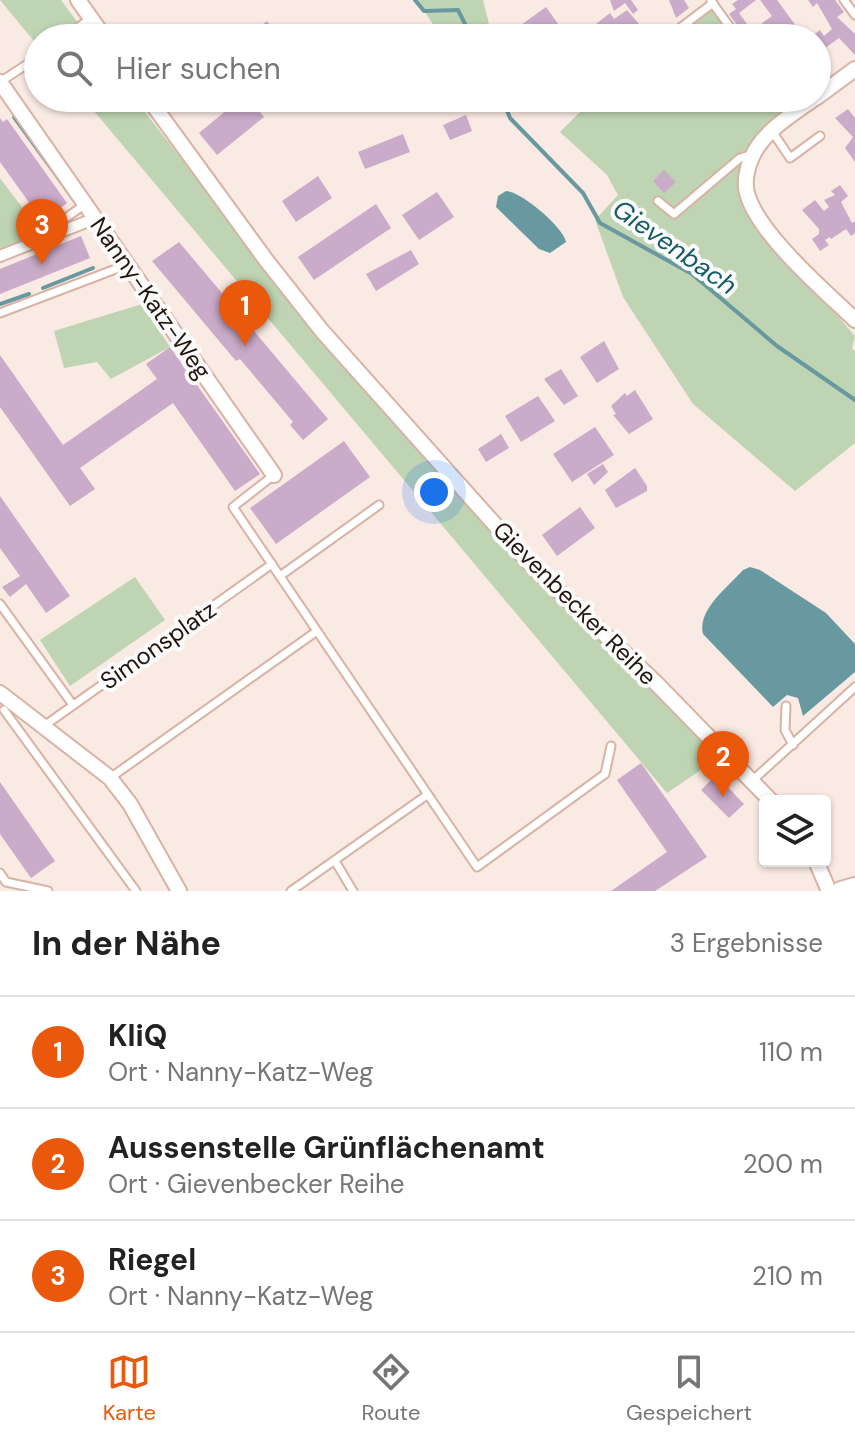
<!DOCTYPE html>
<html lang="de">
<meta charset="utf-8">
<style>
:root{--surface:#fff;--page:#f6f6f6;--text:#222;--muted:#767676;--line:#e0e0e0;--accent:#ea580c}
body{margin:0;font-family:"DM Sans",sans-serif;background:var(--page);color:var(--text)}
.controls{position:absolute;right:24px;bottom:24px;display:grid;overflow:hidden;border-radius:8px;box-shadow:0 2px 6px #0004}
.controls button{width:72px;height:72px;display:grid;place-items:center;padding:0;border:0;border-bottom:2px solid var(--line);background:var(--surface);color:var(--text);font:40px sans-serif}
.you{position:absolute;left:434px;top:492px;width:28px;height:28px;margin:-20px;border:6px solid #fff;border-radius:50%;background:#1a73e8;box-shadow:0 0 0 12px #1a73e833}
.badge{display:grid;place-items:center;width:52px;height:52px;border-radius:50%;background:var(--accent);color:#fff;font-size:26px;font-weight:700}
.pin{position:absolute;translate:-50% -66px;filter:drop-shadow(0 2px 4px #0008)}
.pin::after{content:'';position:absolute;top:42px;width:28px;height:24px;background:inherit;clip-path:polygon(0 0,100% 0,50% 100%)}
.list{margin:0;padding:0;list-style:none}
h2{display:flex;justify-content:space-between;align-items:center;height:104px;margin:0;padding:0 32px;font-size:34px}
h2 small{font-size:26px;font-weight:400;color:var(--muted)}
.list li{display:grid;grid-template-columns:52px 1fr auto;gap:24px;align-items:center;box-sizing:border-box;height:112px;padding:0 32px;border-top:2px solid var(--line)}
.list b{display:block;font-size:30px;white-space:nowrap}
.list p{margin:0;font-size:26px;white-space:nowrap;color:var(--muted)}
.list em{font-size:26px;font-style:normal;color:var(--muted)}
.icon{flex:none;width:44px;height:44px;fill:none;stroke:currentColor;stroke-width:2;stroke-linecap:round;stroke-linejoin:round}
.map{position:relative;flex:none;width:855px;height:891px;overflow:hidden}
.search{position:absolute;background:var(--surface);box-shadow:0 2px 6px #0004;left:24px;right:24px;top:24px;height:88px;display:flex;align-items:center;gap:20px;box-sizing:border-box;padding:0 28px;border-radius:44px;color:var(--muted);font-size:30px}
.sheet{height:440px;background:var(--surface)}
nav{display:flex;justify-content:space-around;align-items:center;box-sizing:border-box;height:112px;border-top:2px solid var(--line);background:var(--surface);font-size:22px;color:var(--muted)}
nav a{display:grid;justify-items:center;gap:4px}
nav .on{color:var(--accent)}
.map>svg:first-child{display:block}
.green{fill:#bed4b2}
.water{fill:#6899a0}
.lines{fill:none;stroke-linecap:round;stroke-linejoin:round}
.stream{stroke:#6899a0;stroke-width:4}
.building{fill:#caabc9}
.service-casing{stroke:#d8b2a4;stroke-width:11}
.pedestrian-casing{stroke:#d8b2a4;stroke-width:14}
.minor-casing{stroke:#d8b2a4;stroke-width:18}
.secondary-casing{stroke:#d8b2a4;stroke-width:22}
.service{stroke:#fff;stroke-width:7}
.pedestrian{stroke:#fff;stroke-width:10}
.minor{stroke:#fff;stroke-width:14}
.secondary{stroke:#fff;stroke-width:18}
.labels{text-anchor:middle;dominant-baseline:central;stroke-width:8;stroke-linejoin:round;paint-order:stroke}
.street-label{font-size:24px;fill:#22150f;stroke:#fbfbfb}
.water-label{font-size:26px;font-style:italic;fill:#165c64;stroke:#fbfbfb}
</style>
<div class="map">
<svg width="855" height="891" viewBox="0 0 855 891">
<rect width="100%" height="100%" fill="#faeae4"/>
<g class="green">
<path d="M 0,0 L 61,0 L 78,23 L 56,38 L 38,38 L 38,46 Z"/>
<path d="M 417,0 L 483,0 L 491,32 L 480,38 L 442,38 Z"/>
<path d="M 712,8 L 733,38 L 673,38 Z"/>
<path d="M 83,98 L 134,98 L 243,238 L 554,592 L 627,658 L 717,759 L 667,793 Z"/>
<path d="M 594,98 L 773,98 L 781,110 L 749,152 L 742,192 L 794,266 L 855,336 L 852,349 L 855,351 L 855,443 L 795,491 L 693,404 L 623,297 L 595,220 L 618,195 L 607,175 L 560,132 Z"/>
<path d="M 0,178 L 43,235 L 0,252 Z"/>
<path d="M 142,304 L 170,347 L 111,379 L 97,362 L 64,368 L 54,331 Z"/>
<path d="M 135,577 L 165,620 L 70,686 L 40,640 Z"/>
</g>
<g class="water">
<path d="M 506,191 C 522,192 563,227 566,242 L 550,253 L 539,249 L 496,207 L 498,196 Z"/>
<path d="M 750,567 L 760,570 L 826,613 L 855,644 L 855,672 L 803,716 L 798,698 L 787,695 L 773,707 L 703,634 C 697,610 728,587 743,570 Z"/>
</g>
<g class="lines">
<g class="stream">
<path d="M 415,0 L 424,11 L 458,10 L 472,38"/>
<path d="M 502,98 L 510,118 L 583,193 L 600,223 L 692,274 L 777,346 L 855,400"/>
<path d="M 14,117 L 75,201"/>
<path d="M 43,288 L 93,268"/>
<path d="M 0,304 L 29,294"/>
</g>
</g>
<g class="building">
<path d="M 610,0 L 631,0 L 638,10 L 633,14 L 625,3 L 614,11 Z"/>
<path d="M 669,0 L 684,0 L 689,8 L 676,18 Z"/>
<path d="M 738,0 L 756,0 L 739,13 L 747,24 L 740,29 L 729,14 L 736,9 L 732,4 Z"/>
<path d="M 760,0 L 777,0 L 805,38 L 791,38 L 782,25 L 770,34 L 762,23 L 772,16 Z"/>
<path d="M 808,0 L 835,0 L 844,12 L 837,17 L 855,34 L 855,55 L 839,38 L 817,54 L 830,72 L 817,81 L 817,38 L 809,38 L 820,30 L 824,36 L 832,29 L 817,3 L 813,7 Z"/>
<path d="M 546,7 L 566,35 L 562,38 L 554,34 L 551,36 L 546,29 L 530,38 L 521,25 Z"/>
<path d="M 627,10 L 646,32 L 638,38 L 626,38 L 618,27 L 605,36 L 596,24 L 610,13 L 614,19 Z"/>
<path d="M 267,21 L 280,38 L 234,38 L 243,31 L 248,36 Z"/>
<path d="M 219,98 L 249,98 L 264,117 L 217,155 L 199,133 L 228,109 Z"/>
<path d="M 848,109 L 855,118 L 855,162 L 845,148 L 853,137 L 835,118 Z"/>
<path d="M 466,115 L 472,131 L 450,140 L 443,125 Z"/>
<path d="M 0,118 L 3,122 L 7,119 L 67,203 L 43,222 L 0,162 Z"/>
<path d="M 403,134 L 410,152 L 365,169 L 358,152 Z"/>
<path d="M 664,170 L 676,182 L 664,193 L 653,181 Z"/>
<path d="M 318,176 L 332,198 L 296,222 L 282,201 Z"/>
<path d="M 840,185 L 848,196 L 841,202 L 852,223 L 855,221 L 855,233 L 851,236 L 846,229 L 831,239 L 830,237 L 825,240 L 829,245 L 820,251 L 812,239 L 819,234 L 819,229 L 802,210 L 815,200 L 824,211 L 829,207 L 824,200 L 835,195 L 831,191 Z"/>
<path d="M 437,192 L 454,217 L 419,240 L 402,215 Z"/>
<path d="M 376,204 L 391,228 L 314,280 L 298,257 Z"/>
<path d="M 81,236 L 90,258 L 0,294 L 0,269 Z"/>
<path d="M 179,242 L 328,419 L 303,440 L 290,425 L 293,422 L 240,359 L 236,361 L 152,261 Z"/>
<path d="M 411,250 L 419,264 L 376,291 L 366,274 Z"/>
<path d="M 604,341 L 619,369 L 597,383 L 580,357 Z"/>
<path d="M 170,347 L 260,474 L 235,491 L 173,403 L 80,468 L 95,489 L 70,506 L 0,407 L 0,355 L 63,445 L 157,379 L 146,364 Z"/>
<path d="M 561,369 L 578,396 L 564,405 L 544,379 Z"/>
<path d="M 635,390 L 653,419 L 629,434 L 613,415 L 616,414 L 611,406 L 625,393 L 627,396 Z"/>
<path d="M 538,396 L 555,421 L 521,442 L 505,416 Z"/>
<path d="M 595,427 L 614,455 L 572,482 L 553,454 Z"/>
<path d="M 501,434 L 509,448 L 486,462 L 478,449 Z"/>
<path d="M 344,441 L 370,477 L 276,544 L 250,508 Z"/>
<path d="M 603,464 L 608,472 L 594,485 L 587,474 Z"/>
<path d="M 635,468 L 647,486 L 647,491 L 616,508 L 605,490 Z"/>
<path d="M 0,496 L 70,596 L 46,613 L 26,584 L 10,597 L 2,587 L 20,576 L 0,548 Z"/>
<path d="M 580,507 L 595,528 L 557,556 L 542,535 Z"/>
<path d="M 641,763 L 707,857 L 655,891 L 611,891 L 667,852 L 617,780 Z"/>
<path d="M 716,775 L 744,804 L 729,818 L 701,790 Z"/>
<path d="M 0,782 L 55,861 L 31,878 L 0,834 Z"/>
</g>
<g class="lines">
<defs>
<g id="service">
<path d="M 844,0 L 855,15"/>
<path d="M 711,1 L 738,38"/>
<path d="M 584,31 L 590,38"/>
<path d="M 64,38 L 91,18"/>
<path d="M 667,38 L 713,3"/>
<path d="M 0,82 L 38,57"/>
<path d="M 782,98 L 793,114"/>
<path d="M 772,131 L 790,158 L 820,136"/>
<path d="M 658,201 L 674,214 L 740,158 L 750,155"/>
<path d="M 48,218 L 63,220 L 84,205"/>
<path d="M 0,313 L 129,264"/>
<path d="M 274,475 L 233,507 L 477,867 L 605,774 L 611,746"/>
<path d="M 280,576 L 379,505"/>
<path d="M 0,604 L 73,705"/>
<path d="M 786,706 L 785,730 L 793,745"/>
<path d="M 4,710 L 136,891"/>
<path d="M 44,726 L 272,564"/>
<path d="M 110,778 L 317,631"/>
<path d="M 752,781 L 855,687"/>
<path d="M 335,861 L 353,891"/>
<path d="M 0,873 L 6,882 L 48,891"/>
<path d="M 291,891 L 427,795"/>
</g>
<path id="pedestrian" d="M 0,256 L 96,218"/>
<g id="minor">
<path d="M 78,0 L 105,38"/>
<path d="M 0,82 L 274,475"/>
<path d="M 817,97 L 855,69"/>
<path d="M 148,98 L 266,260 L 322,331 L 530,564 L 655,682 L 771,801"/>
<path d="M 815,98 C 793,114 763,131 752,157 C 747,167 744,182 747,193 C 757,233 825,291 855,320"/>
<path d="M 0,693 L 110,778 L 130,804 L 179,891"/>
<path d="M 816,861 L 829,891"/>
</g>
<path id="secondary" d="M 841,891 L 855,887"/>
</defs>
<use href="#service" class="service-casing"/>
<use href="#pedestrian" class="pedestrian-casing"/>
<use href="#minor" class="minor-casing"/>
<use href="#secondary" class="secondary-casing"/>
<use href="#service" class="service"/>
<use href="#pedestrian" class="pedestrian"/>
<use href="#minor" class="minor"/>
<use href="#secondary" class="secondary"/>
</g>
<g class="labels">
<g class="street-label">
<text transform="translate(151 298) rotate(55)">Nanny-Katz-Weg</text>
<text transform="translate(575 603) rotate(45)">Gievenbecker Reihe</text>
<text transform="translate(158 645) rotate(-35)">Simonsplatz</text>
</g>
<g class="water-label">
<text transform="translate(675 247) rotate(35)">Gievenbach</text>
</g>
</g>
</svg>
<div class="controls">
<button><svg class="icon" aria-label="layers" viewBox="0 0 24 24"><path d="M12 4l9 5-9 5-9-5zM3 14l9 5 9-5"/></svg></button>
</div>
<div class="you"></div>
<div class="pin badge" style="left:245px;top:346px">1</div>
<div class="pin badge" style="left:723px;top:797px">2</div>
<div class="pin badge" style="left:42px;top:265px">3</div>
<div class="search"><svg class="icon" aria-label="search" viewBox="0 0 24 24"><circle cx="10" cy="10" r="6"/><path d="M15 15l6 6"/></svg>Hier suchen</div>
</div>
<section class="sheet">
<h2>In der Nähe<small>3 Ergebnisse</small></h2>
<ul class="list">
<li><span class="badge">1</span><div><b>KliQ</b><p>Ort · Nanny-Katz-Weg</p></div><em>110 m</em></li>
<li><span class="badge">2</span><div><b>Aussenstelle Grünflächenamt</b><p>Ort · Gievenbecker Reihe</p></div><em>200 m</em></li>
<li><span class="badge">3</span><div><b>Riegel</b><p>Ort · Nanny-Katz-Weg</p></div><em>210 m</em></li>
</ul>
</section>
<nav>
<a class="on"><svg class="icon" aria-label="map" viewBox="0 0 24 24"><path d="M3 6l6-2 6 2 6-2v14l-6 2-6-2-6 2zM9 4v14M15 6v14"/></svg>Karte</a>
<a><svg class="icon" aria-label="directions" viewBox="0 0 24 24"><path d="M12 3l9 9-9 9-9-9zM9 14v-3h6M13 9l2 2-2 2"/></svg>Route</a>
<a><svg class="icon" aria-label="saved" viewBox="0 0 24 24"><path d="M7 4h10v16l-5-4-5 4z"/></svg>Gespeichert</a>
</nav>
